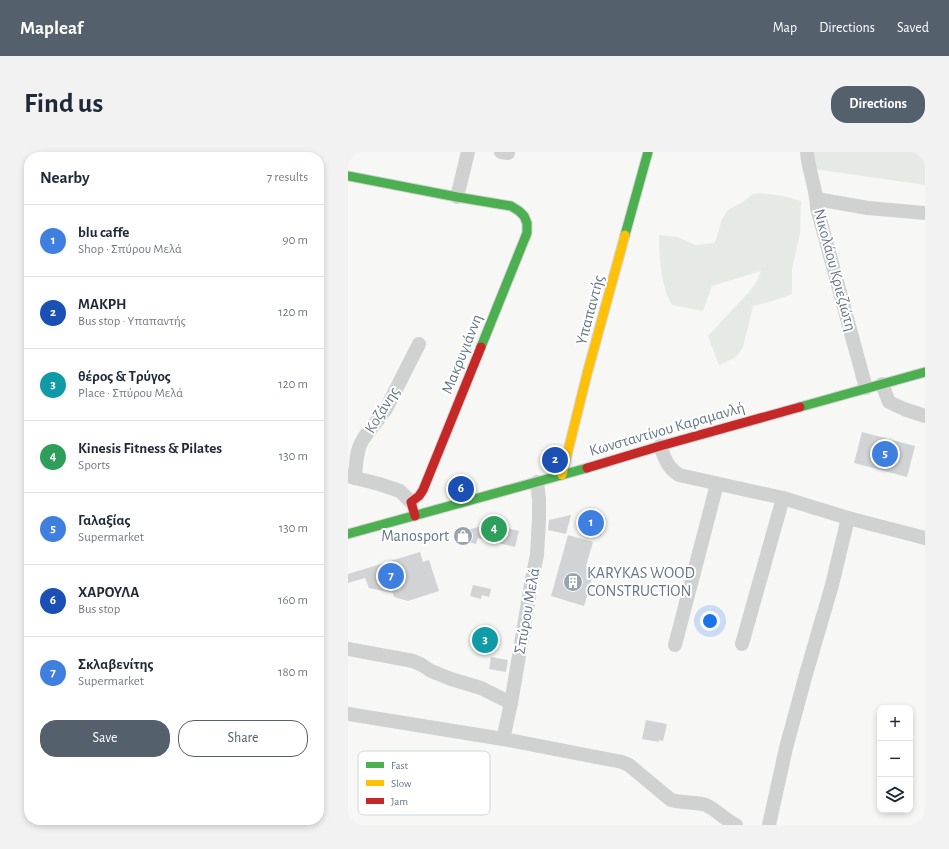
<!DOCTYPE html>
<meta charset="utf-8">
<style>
:root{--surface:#fff;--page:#f2f2f3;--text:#1f2937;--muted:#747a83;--line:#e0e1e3;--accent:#55606d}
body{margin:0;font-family:"Alegreya Sans",sans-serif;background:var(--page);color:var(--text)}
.controls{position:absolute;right:12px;bottom:12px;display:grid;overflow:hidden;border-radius:8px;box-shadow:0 2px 6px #0003}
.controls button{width:36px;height:36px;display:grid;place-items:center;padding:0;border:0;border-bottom:1px solid var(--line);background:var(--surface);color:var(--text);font:20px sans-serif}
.you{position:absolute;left:362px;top:469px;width:14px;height:14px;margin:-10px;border:3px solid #fff;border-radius:50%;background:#1a73e8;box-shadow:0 0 0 6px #1a73e833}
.badge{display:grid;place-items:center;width:26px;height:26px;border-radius:50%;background:var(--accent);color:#fff;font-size:13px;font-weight:700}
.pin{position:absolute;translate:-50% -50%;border:2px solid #fff;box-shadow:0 1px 4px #0006}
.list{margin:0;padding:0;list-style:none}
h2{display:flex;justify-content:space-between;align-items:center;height:52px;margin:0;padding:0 16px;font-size:17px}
h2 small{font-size:13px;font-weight:400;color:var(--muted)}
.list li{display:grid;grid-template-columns:26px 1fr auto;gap:12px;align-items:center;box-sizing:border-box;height:72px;padding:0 16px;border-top:1px solid var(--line)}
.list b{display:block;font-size:15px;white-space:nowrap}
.list p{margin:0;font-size:13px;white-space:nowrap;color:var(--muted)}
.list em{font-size:13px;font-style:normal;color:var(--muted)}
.actions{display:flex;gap:8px;padding:12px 16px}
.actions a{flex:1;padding:9px 0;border:1px solid var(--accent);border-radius:16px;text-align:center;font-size:14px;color:var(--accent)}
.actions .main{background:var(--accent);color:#fff}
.icon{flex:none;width:22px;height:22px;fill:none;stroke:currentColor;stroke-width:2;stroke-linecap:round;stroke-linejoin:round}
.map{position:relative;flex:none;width:577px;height:673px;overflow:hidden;border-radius:16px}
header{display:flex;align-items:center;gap:24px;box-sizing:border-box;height:56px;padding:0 20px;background:var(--accent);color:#fff}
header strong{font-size:19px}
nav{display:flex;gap:22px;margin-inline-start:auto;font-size:14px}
.intro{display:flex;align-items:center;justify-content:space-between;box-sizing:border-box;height:96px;padding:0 24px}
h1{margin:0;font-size:28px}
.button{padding:10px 18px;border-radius:16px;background:var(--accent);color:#fff;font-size:14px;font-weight:700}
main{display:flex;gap:24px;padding:0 24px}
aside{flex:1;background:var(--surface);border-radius:16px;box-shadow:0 2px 6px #0003}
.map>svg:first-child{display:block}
.green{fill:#e6eae4}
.building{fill:#d2d3d4}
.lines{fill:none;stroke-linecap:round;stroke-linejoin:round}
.fast-casing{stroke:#d4d5d5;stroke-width:11}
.slow-casing{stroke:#d4d5d5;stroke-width:11}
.jam-casing{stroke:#d4d5d5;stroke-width:11}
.street{stroke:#d0d1d1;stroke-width:14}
.fast{stroke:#4caf50;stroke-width:9}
.slow{stroke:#ffc107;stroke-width:9}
.jam{stroke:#c62828;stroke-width:9}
.labels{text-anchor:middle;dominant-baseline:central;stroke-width:4;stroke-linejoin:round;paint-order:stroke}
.street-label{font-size:16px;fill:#647789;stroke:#fff}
.poi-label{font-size:16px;fill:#647789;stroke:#fff;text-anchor:end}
.key{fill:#fff;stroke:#d0d6dc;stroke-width:1}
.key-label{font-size:11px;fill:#647789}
</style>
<header>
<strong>Mapleaf</strong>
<nav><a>Map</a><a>Directions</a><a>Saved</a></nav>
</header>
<div class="intro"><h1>Find us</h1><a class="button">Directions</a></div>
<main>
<aside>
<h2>Nearby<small>7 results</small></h2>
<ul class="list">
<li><span class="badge" style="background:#3f7fe0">1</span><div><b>blu caffe</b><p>Shop · Σπύρου Μελά</p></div><em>90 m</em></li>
<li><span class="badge" style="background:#1a4fb4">2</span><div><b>ΜΑΚΡΗ</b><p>Bus stop · Υπαπαντής</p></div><em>120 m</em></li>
<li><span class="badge" style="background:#0f9aa8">3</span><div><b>θέρος &amp; Τρύγος</b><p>Place · Σπύρου Μελά</p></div><em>120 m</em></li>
<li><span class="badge" style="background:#2e9e5b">4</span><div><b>Kinesis Fitness &amp; Pilates</b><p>Sports</p></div><em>130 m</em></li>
<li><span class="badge" style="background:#3f7fe0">5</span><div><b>Γαλαξίας</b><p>Supermarket</p></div><em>130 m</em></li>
<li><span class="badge" style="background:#1a4fb4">6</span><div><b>ΧΑΡΟΥΛΑ</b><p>Bus stop</p></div><em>160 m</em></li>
<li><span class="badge" style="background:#3f7fe0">7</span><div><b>Σκλαβενίτης</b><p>Supermarket</p></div><em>180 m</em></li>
</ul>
<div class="actions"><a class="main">Save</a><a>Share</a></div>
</aside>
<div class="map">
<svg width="577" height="673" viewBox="0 0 577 673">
<rect width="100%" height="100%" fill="#f7f7f6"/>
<g class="green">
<path d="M 464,0 L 577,0 L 577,33 L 466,17 Z"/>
<path d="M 413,41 L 435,44 L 453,49 L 452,81 L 444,117 L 444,142 L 425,149 L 405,154 L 395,195 L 388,205 L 371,213 L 360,184 L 400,141 L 409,129 L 413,119 L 364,134 L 355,159 L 324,153 C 313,136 311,103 311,83 L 330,85 L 347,93 L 367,91 L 374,67 L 380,58 L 395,50 L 405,42 Z"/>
</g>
<g class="building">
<path d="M 514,280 L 567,294 L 559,325 L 506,311 Z"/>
<path d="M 233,359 L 258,366 L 253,384 L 247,382 L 246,386 L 235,383 L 236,377 L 228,375 Z"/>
<path d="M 223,363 L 218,382 L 200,378 L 201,368 Z"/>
<path d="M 142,372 L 171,379 L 167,395 L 130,386 L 128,392 L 112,388 L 115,379 Z"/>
<path d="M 220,383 L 245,390 L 238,414 L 247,416 L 236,454 L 203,444 Z"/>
<path d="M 72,400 L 75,410 L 81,408 L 91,439 L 60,449 L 46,445 L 45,441 L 21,436 L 17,426 L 0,431 L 0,422 Z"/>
<path d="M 125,433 L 143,437 L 141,445 L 134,443 L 133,447 L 122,444 Z"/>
<path d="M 130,480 L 147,482 L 145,496 L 128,493 Z"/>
<path d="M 143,505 L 160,508 L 158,520 L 141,517 Z"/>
<path d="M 298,568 L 319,572 L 315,589 L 311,588 L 311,590 L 294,587 Z"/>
</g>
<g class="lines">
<defs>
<g id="fast">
<path d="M 0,24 L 109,45 L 163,54 L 171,59 L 176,64 L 179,71 L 179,81 L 133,195"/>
<path d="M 277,83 L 300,0"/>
<path d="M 452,255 L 577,220"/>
<path d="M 0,382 L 239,316"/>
</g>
<path id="slow" d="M 214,323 L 239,222 L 277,83"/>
<g id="jam">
<path d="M 239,316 L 312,294 L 452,255"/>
<path d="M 67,364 L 63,350 L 71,344 L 75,338 L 133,195"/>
</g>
</defs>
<use href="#fast" class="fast-casing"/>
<use href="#slow" class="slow-casing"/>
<use href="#jam" class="jam-casing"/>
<g class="street">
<path d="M 153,0 L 160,1"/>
<path d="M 459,0 C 460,19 469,37 469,56 L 518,236"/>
<path d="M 109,45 L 120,0"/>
<path d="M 469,47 L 520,56 L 577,61"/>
<path d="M 534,232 L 541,250 L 556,257 L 577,264"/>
<path d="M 312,294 C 317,307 319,315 331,323 L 435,346 L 500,366 L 577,386"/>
<path d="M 0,324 L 31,332 L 52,339 L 63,350"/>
<path d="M 7,326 C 8,314 8,299 14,289 C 21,277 32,267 39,255 L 71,192"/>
<path d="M 394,492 L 435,346"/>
<path d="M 327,493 L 369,332"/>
<path d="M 0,497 L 65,509 L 74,513 L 83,519 L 103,527 L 133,536 L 163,551"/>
<path d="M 0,562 L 155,587 L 274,610 L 281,613 L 323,648 C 333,651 350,650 358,653 C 369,658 377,668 388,673"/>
<path d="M 155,587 L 163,551 L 184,427 L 189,403 L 191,367 L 191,347 L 189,330"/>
<path d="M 421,673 L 438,596 L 458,522 L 484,433 L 500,366"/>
</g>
<use href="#fast" class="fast"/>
<use href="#slow" class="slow"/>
<use href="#jam" class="jam"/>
</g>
<defs>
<symbol id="shop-disc" viewBox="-11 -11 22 22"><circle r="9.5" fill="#97a4af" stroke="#fff"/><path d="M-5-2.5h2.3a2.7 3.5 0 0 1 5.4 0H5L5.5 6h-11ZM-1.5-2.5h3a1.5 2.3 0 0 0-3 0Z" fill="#fff"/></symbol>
<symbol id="building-disc" viewBox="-11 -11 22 22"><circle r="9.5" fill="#97a4af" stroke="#fff"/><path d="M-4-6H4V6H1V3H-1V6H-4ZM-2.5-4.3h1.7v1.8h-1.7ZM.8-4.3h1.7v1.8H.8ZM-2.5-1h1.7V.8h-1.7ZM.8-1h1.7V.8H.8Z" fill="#fff"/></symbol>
</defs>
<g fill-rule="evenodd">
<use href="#shop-disc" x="104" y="373" width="22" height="22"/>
<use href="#building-disc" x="214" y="419" width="22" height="22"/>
</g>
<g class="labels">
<g class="street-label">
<text transform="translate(487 118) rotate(75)">Νικολάου Κριεζιώτη</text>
<text transform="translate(242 158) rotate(-75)">Υπαπαντής</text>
<text transform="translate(114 202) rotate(-68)">Μακρυγιάννη</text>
<text transform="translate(34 258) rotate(-58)">Κοζάνης</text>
<text transform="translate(319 277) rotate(-16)">Κωνσταντίνου Καραμανλή</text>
<text transform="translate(179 459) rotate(-80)">Σπύρου Μελά</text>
</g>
<g class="poi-label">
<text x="101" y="384">Manosport</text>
<text x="239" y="421" text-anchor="start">KARYKAS WOOD<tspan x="239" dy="18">CONSTRUCTION</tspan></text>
</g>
</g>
<rect x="10" y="599" width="132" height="64" rx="6" class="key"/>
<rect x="18" y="610" width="18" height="6" fill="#4caf50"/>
<rect x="18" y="628" width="18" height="6" fill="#ffc107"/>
<rect x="18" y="646" width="18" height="6" fill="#c62828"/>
<g class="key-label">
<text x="43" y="617">Fast</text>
<text x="43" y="635">Slow</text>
<text x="43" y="653">Jam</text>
</g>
</svg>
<div class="controls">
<button>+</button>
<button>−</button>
<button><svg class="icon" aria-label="layers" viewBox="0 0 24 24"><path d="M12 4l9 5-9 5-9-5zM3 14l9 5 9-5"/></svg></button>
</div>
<div class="you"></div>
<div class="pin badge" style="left:243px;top:371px;background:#3f7fe0">1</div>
<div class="pin badge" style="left:207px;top:308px;background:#1a4fb4">2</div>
<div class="pin badge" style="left:137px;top:488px;background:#0f9aa8">3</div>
<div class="pin badge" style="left:146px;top:377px;background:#2e9e5b">4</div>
<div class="pin badge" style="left:537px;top:302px;background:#3f7fe0">5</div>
<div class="pin badge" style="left:113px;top:337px;background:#1a4fb4">6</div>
<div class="pin badge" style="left:43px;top:424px;background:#3f7fe0">7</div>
</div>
</main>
